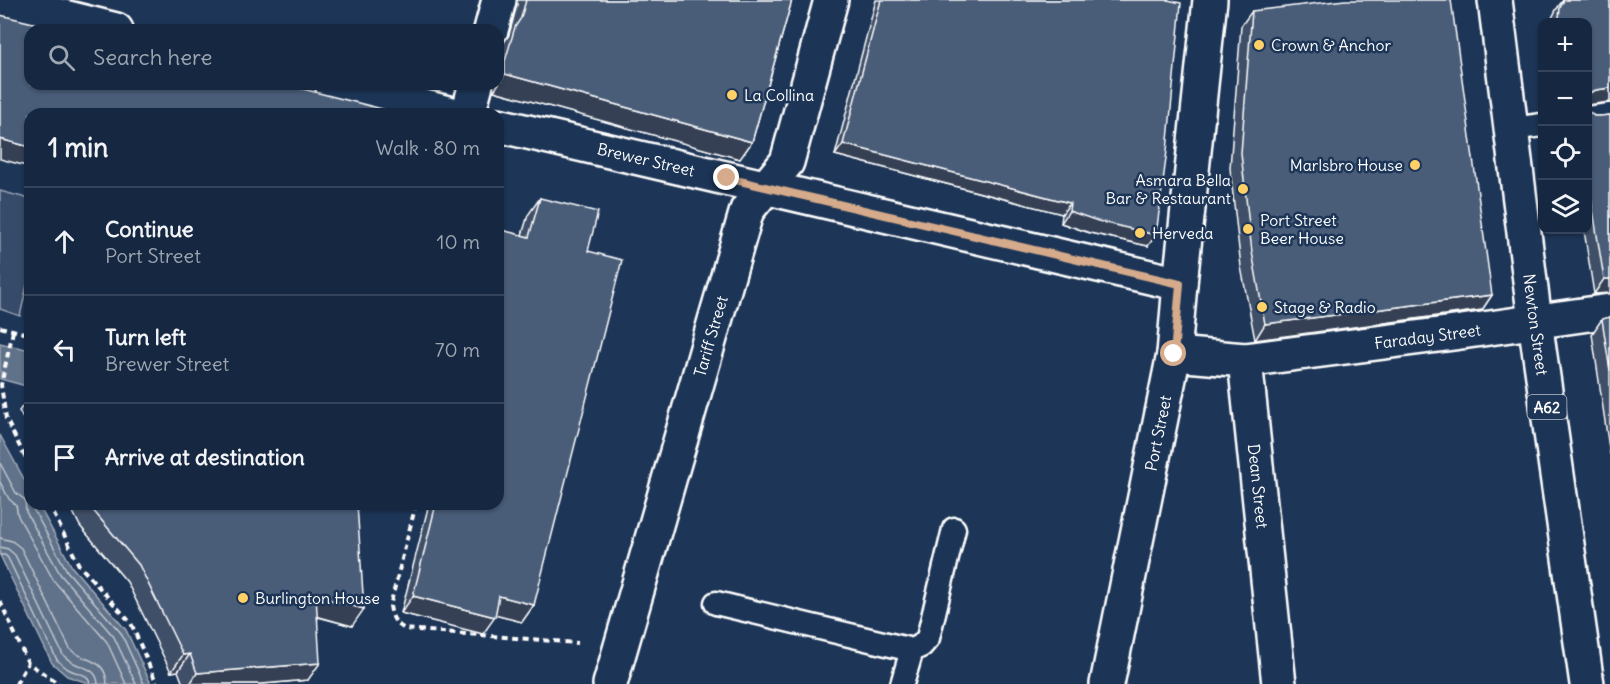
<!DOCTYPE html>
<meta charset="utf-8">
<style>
:root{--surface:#162841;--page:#1f3048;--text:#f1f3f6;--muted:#9ea6b1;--line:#35445a}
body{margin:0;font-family:Delius,sans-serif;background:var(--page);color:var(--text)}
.controls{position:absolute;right:18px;top:18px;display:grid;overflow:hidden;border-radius:12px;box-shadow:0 2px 4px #0004}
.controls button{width:54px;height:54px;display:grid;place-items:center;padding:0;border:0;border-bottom:2px solid var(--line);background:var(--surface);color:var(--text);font:30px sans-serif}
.stop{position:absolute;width:18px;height:18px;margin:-14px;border:4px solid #d6ab8b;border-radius:50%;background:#fff}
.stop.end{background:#d6ab8b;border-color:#fff;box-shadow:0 2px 6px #0008}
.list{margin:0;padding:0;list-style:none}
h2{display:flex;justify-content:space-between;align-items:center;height:78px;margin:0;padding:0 24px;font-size:26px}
h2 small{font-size:20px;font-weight:400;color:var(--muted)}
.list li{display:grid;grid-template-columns:39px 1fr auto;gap:18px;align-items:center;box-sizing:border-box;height:108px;padding:0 24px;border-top:2px solid var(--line)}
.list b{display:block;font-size:22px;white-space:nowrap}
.list p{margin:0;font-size:20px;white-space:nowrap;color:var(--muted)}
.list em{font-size:20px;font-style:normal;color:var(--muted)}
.icon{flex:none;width:33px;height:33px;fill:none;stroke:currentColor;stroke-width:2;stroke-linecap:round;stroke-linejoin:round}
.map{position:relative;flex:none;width:1610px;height:684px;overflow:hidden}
.search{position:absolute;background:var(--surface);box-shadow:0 2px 4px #0004;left:24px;top:24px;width:480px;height:66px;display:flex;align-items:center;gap:15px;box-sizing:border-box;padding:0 21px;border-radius:18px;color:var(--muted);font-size:22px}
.panel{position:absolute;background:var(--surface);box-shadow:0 2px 4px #0004;left:24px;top:108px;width:480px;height:402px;border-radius:18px}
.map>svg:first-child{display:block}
.green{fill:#364b69;stroke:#9aa5b4;stroke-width:1.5}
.water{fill:#617289;stroke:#a0aab8;stroke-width:1.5}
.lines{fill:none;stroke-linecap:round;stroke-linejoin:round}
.shore{stroke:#c0c7d0;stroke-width:1.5}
.lane-casing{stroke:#fff;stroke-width:27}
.street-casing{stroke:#fff;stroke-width:38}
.primary-casing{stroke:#fff;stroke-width:38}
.path{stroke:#fff;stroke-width:4;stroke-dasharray:6 4.5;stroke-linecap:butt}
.lane{stroke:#1d3557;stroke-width:22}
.street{stroke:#1d3557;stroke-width:33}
.primary{stroke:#1d3557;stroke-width:33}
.wall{fill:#405068;stroke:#fff;stroke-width:1.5}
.shaded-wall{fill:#344155;stroke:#fff;stroke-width:1.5}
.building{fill:#4a5d79;stroke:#fff;stroke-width:1.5}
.route{stroke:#d6ab8b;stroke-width:8}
.poi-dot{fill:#ffd166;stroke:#1d3557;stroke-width:2}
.labels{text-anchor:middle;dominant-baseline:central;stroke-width:5;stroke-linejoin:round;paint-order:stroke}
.shield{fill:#1d3557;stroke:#bbc2cd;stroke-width:1.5}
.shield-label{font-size:15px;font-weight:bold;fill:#fff}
.poi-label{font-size:16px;fill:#fff;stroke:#1d3557;text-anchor:start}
.street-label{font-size:16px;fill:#fff;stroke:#1d3557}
</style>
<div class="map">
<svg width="1610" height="684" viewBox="0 0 1610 684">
<rect width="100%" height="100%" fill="#1d3557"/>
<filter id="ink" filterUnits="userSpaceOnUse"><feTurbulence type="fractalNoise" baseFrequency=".0167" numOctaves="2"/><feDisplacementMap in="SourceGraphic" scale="12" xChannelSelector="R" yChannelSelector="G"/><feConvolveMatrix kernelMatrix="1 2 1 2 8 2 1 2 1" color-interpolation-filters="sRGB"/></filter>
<g filter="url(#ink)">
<path class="green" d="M 0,191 L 30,199 L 30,272 L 20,316 L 0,309 Z"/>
<g class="water">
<path d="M 0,343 L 30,350 L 30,387 L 0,379 Z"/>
<path d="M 0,435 L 30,490 L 30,504 L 38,504 L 72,567 L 126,630 L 151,684 L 91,684 L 67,676 L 52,663 L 0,555 Z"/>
</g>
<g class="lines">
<g class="shore">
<path d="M 0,463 L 16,493 L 25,500 L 26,512 L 60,574 L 114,637 L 136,684"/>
<path d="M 0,482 L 9,499 L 16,505 L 18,516 L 54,581 L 107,642 L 126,684"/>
<path d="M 33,504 L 33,509 L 67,571 L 121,633 L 144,684"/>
<path d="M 0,538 L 12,541 L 21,548 L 70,649 C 85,663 106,657 107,684"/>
<path d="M 0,547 L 8,549 L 15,555 L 63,655 C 67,659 71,662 76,664 C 87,669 97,670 98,684"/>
<path d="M 0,555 L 5,555 L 8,558 L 57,660 C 61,663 65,668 70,670 C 79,675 88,672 90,684"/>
</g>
<defs>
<g id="lane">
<path d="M 1588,118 L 1610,115"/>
<path d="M 1511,129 L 1542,125"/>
<path d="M 716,603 L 912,650 L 921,646 L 928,638 L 954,529"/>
<path d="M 902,684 L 912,650"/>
</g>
<g id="street">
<path d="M 0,1 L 116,30"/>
<path d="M 491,30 L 499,0"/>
<path d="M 332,84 L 452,114"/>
<path d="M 468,114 L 476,84"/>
<path id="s1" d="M 498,125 L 1180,284"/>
<path id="s2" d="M 1174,354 L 1245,360 L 1279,684"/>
<path id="s3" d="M 1245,360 L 1454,333 L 1610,311"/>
<path id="s4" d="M 610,684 L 747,210 L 787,162 L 831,0"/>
<path id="s5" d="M 1107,684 L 1174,354 L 1180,284 L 1210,0"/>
</g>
<g id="primary">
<path id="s6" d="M 1495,0 L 1535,321 L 1587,684"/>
</g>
</defs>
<use href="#lane" class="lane-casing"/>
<use href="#street" class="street-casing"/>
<use href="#primary" class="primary-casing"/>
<g class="path">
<path d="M 0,327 L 24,333 L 30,314"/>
<path d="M 13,331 L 1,385 L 6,419 L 30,467"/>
<path d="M 49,504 L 79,565 L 131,623 L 157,684"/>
<path d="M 416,504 L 390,606 C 392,617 394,623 405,629 L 578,643"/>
<path d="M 0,601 L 28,663 L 59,684"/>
<path d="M 16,684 L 28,663"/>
</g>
<use href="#lane" class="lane"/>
<use href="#street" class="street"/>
<use href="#primary" class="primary"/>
</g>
<g class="wall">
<path d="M 517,0 L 792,0 L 752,142 L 740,159 L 494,91 L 493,84 L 498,84 L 498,61 L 503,44 L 509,35 L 517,5 Z"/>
<path d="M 876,0 L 1168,0 L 1148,246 L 1090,233 L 1061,223 L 1062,214 L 835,155 Z"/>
<path d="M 1563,0 L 1610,0 L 1610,102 L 1587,105 L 1587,22 L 1550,22 L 1556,10 Z"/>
<path d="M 1252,11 L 1492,295 L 1482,310 L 1255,340 L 1241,267 L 1230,168 L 1241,26 Z"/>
<path d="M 1587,110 L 1594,116 L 1600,116 L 1610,115 L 1610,293 L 1594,294 L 1584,230 L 1587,230 Z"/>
<path d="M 540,198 L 588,251 L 534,605 L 522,622 L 495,615 L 483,634 L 401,613 L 429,504 L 498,504 L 522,235 L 528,215 Z"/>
<path d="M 1610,317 L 1610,455 L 1592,334 L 1602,319 Z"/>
<path d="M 30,396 L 30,431 L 19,411 Z"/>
<path d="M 69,504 L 357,504 L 352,626 L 318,617 L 308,680 L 262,684 L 183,684 L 178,671 L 171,672 L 127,582 L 80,526 Z"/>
</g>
<g class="shaded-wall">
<path d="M 505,74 L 752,142 L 740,159 L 494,91 Z"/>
<path d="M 1610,88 L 1610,102 L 1587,105 L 1587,96 L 1591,92 L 1596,90 Z"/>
<path d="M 0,139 L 30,147 L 30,167 L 0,159 Z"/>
<path d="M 843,144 L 1070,203 L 1062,214 L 835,155 Z"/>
<path d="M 1069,211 L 1156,235 L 1148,246 L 1090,233 L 1061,223 Z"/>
<path d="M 1604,279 L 1610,279 L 1610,293 L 1594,294 Z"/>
<path d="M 1492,295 L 1482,310 L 1255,340 L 1265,324 Z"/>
<path d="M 316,596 L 364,609 L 352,626 L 305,613 Z"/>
<path d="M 413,596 L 495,617 L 483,634 L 401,613 Z"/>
<path d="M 499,596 L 534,605 L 522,622 L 487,613 Z"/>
<path d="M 190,654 L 178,671 L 171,672 L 183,655 Z"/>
<path d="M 320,663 L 308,680 L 262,684 L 190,684 L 197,673 Z"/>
</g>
<g class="building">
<path d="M 526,0 L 792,0 L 752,142 L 505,74 L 505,61 L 515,27 L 521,18 Z"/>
<path d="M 881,0 L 1168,0 L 1181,3 L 1167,151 L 1156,235 L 1098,221 L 1069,211 L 1070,203 L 843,144 Z"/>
<path d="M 1345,0 L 1451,0 L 1492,295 L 1265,324 L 1252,252 L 1241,153 L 1252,11 Z"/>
<path d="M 1564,0 L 1610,0 L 1610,88 L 1596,90 L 1591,92 L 1587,96 L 1587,22 L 1560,22 L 1559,18 L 1560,8 Z"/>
<path d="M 0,15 L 62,30 L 30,30 L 30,84 L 283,84 L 402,114 L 30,114 L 30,147 L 0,139 Z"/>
<path d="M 1587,110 L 1594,116 L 1600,116 L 1610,115 L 1610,279 L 1604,279 L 1587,172 Z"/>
<path d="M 540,198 L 598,212 L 588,251 L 622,260 L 534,605 L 499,596 L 495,617 L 413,596 L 436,504 L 498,504 L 498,229 L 529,237 Z"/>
<path d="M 1610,317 L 1610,371 L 1602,319 Z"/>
<path d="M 89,504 L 357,504 L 364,609 L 316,596 L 320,663 L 197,673 L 190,654 L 183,655 L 139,565 L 92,509 Z"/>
</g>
</g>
<g class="lines" filter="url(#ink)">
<path class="route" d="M 727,178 L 1180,284 L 1174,354"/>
</g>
<g class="poi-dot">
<circle cx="1259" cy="45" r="6"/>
<circle cx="732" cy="95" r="6"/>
<circle cx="1415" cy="165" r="6"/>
<circle cx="1243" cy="189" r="6"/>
<circle cx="1248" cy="229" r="6"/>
<circle cx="1140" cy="233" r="6"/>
<circle cx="1262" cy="307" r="6"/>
<circle cx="243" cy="598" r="6"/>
</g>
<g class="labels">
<rect class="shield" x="1527.5" y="395" width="39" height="24" rx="4.5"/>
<g class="shield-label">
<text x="1547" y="407">A62</text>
</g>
<g class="poi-label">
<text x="1271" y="45">Crown &amp; Anchor</text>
<text x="744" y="95">La Collina</text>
<text x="1403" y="165" text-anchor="end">Marlsbro House</text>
<text x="1231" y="180" text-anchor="end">Asmara Bella<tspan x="1231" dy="18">Bar &amp; Restaurant</tspan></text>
<text x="1260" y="220">Port Street<tspan x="1260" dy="18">Beer House</tspan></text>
<text x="1152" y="233">Herveda</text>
<text x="1274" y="307">Stage &amp; Radio</text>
<text x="255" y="598">Burlington House</text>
</g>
<g class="street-label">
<text stroke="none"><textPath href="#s1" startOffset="152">Brewer Street</textPath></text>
<text stroke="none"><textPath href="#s6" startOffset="327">Newton Street</textPath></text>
<text stroke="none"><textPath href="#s4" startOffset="362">Tariff Street</textPath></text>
<text stroke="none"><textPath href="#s3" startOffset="184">Faraday Street</textPath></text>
<text stroke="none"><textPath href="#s5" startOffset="256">Port Street</textPath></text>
<text stroke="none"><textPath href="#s2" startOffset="198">Dean Street</textPath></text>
</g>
</g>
</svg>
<div class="controls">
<button>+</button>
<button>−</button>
<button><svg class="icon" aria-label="locate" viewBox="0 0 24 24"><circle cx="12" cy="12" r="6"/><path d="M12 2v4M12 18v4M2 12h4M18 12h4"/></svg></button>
<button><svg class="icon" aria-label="layers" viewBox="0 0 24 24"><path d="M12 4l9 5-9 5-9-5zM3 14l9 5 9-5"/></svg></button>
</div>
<div class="stop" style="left:1174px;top:354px"></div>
<div class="stop end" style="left:727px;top:178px"></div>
<div class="search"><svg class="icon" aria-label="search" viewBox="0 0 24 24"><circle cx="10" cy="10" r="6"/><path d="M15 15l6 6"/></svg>Search here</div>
<section class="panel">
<h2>1 min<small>Walk · 80 m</small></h2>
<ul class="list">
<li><svg class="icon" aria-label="ahead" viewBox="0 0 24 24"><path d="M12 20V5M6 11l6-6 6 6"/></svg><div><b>Continue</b><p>Port Street</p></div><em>10 m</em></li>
<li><svg class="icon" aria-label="left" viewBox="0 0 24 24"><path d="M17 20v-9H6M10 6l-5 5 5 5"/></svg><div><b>Turn left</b><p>Brewer Street</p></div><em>70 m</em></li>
<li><svg class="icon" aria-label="arrive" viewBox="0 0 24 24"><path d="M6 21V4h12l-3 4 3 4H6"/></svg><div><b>Arrive at destination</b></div></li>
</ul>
</section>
</div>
